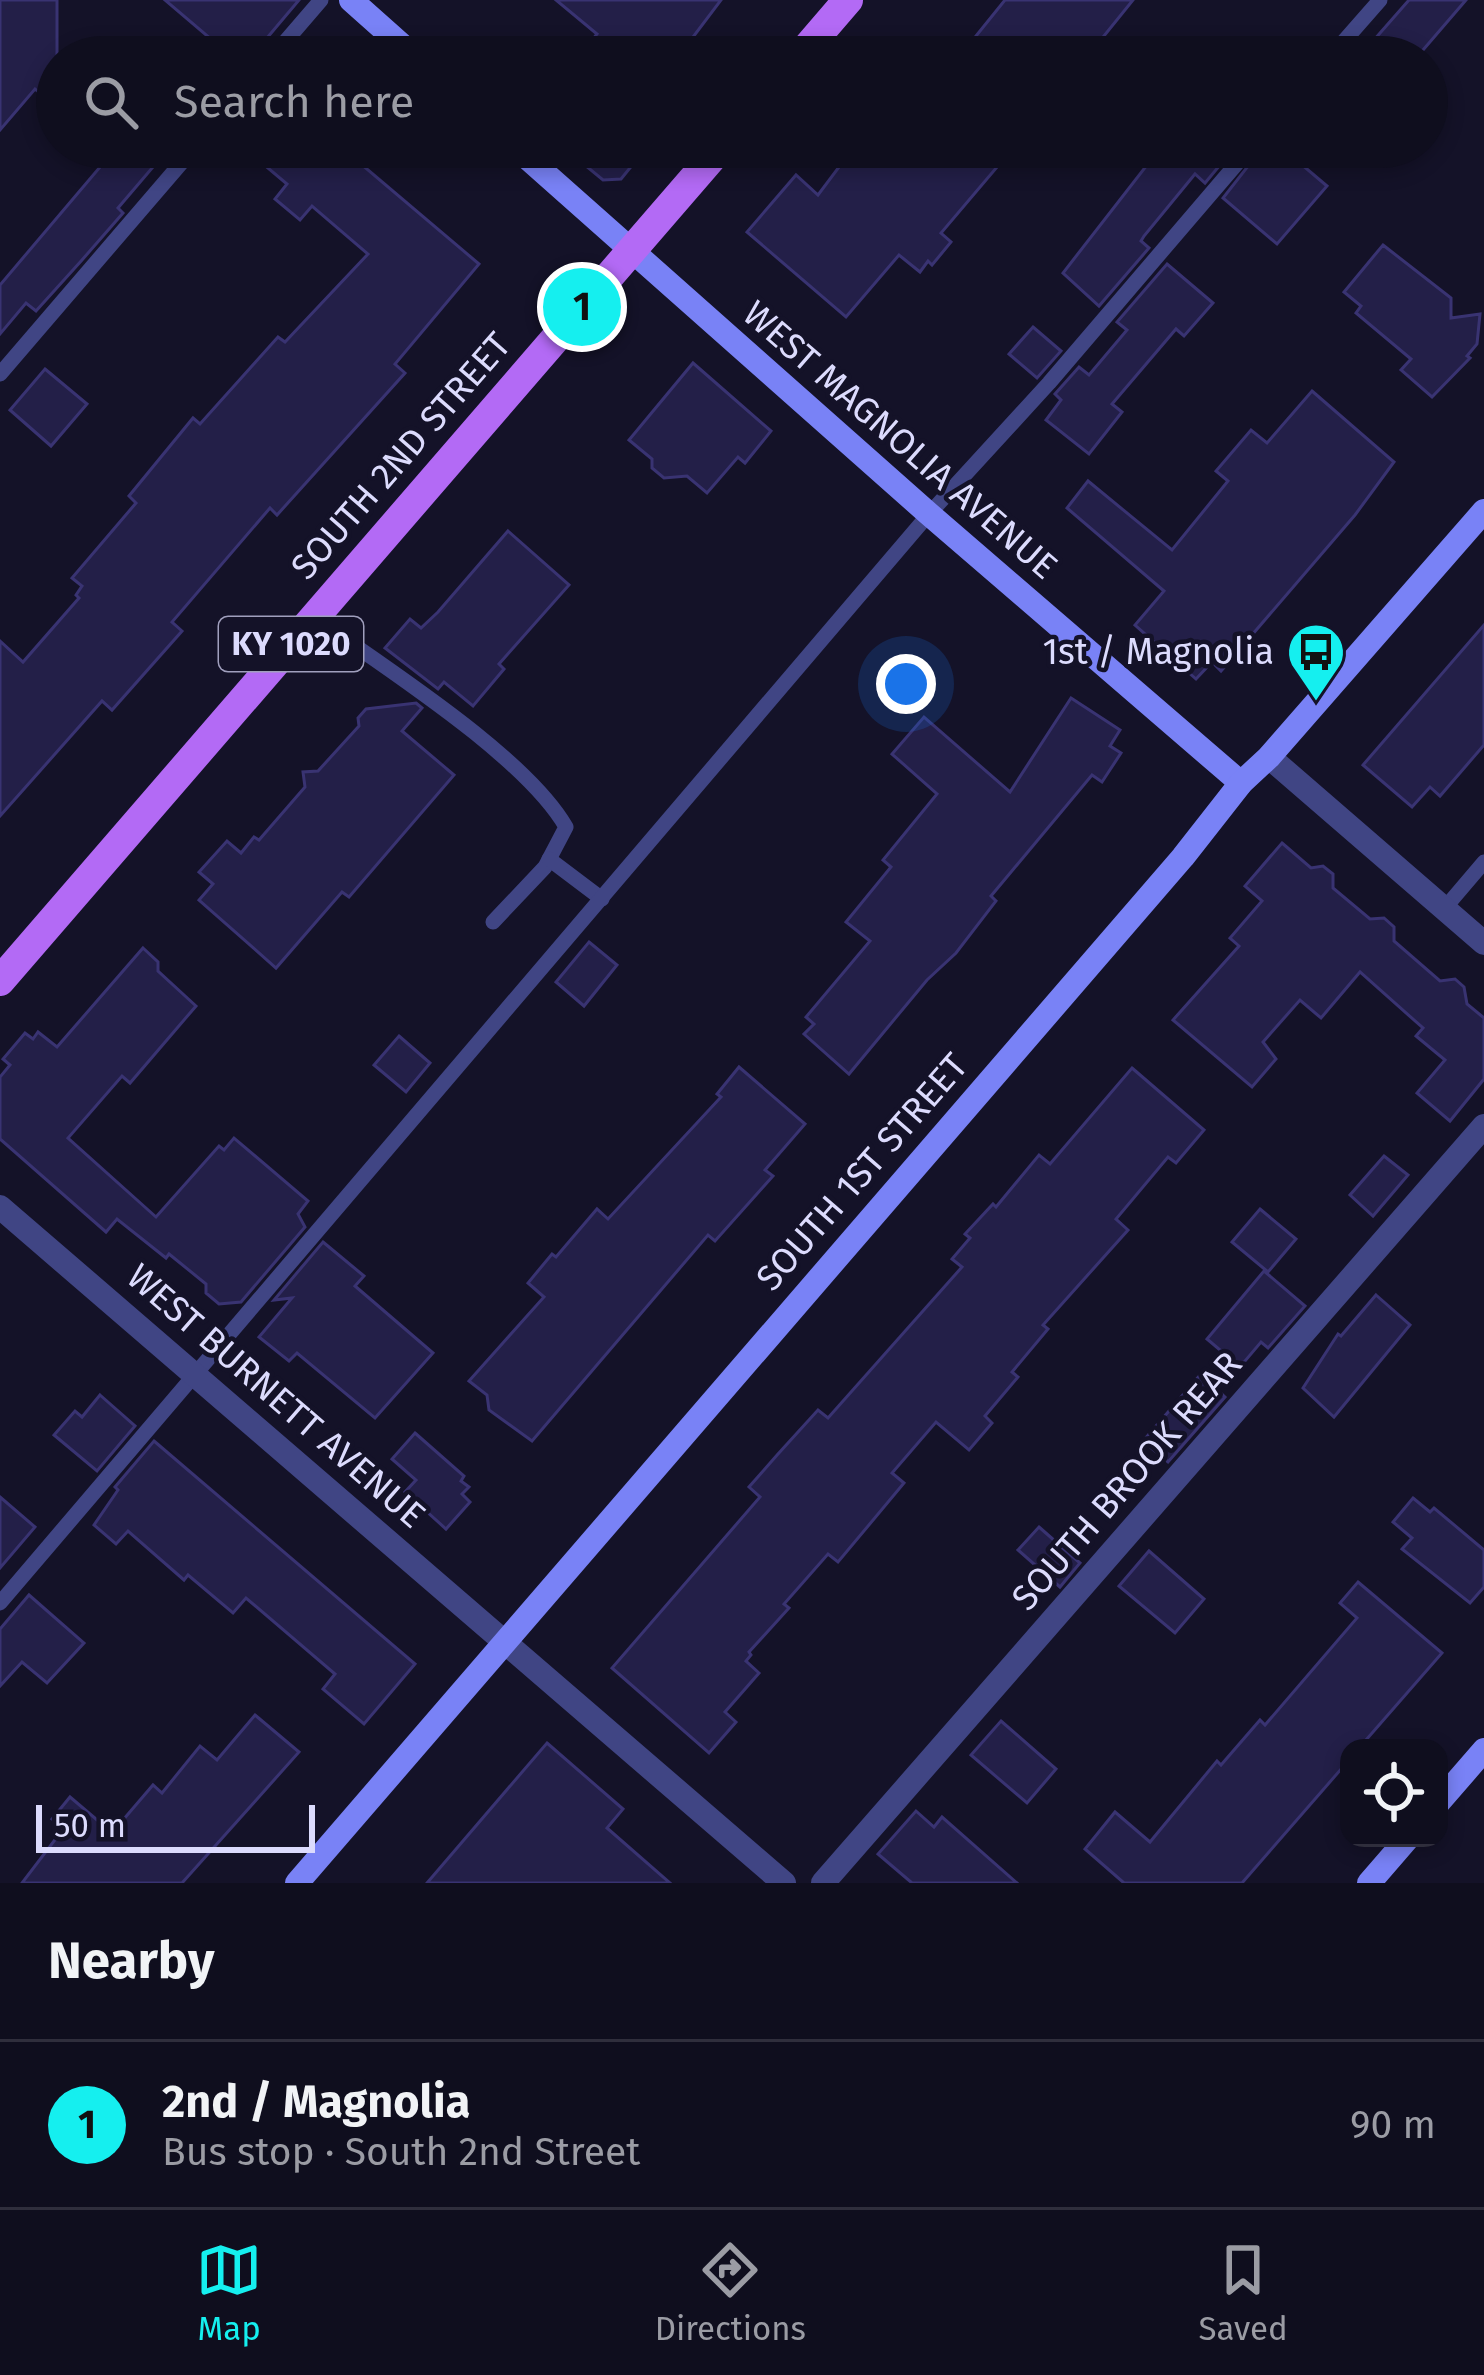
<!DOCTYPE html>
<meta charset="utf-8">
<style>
:root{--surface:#0f0e1e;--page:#1d1c2b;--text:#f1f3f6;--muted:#9b9ca4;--line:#2f2e3c;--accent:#15efef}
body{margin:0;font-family:"Fira Sans",sans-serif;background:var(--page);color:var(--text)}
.controls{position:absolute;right:36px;bottom:36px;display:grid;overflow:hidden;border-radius:24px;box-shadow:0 6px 18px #0003}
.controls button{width:108px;height:108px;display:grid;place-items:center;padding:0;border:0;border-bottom:3px solid var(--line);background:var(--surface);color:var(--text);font:60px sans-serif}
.scale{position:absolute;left:36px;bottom:30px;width:279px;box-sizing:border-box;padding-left:12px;border:6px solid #dcdbfd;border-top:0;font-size:33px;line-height:42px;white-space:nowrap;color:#dcdbfd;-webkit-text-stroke:9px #141228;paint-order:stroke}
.you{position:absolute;left:906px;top:684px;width:42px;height:42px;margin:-30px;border:9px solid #fff;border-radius:50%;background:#1a73e8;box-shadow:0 0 0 18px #1a73e833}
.badge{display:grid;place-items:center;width:78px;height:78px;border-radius:50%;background:var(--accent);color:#111;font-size:39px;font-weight:700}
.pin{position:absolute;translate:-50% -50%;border:6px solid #fff;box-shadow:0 3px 12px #0006}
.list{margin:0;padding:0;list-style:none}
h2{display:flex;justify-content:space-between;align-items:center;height:156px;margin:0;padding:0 48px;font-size:51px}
h2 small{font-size:39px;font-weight:400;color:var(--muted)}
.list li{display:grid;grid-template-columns:78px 1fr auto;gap:36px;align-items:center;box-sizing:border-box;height:168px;padding:0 48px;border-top:3px solid var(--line)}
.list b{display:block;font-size:45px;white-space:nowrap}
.list p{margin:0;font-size:39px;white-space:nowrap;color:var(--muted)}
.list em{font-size:39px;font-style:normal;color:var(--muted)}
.icon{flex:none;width:66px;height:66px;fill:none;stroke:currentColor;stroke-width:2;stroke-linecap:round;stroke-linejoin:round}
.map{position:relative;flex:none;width:1484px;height:1883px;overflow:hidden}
.search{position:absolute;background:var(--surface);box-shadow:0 6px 18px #0003;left:36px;right:36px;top:36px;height:132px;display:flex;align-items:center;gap:30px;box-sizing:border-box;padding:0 42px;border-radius:66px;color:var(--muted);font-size:45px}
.sheet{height:324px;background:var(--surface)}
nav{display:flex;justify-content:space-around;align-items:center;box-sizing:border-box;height:168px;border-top:3px solid var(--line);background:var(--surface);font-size:33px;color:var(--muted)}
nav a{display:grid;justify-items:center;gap:6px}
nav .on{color:var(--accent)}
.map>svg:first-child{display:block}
.building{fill:#231f48;stroke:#393372;stroke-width:3}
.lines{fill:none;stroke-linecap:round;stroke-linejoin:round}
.lane{stroke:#404584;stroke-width:15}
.street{stroke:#404584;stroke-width:24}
.secondary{stroke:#7982f6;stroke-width:24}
.primary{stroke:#b36af5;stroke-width:30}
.labels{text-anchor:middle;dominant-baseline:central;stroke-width:9;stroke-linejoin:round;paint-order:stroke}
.shield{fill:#141228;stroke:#a09fbd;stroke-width:3}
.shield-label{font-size:33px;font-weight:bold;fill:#dcdbfd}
.street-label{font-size:36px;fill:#dcdbfd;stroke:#141228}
.poi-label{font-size:36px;fill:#dcdbfd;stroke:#141228;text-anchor:end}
</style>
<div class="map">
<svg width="1484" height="1883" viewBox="0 0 1484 1883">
<rect width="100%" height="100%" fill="#141228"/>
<g class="building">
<path d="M 0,0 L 57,0 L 57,106 L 35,89 L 0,130 Z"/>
<path d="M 165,0 L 299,0 L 251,57 L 232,57 Z"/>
<path d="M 556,0 L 721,0 L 678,57 L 578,57 L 597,34 Z"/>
<path d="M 1005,0 L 1133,0 L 1087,57 L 959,57 Z"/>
<path d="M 1409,0 L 1466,0 L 1417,57 L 1359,57 Z"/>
<path d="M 117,147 L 170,147 L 118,208 L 123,213 L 82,260 L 36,311 L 26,303 L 0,334 L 0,285 Z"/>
<path d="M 243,147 L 341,147 L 479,264 L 395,364 L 405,373 L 277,515 L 270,508 L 172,622 L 182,631 L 112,710 L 102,701 L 0,816 L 0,641 L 23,662 L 79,598 L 76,595 L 82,586 L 72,578 L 136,503 L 129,496 L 193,418 L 200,424 L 278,337 L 285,342 L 368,254 L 312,206 L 300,220 L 275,199 L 287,184 Z"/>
<path d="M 563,147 L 647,147 L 621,179 L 603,180 Z"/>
<path d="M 854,147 L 1014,147 L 941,233 L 951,242 L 932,265 L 928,261 L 920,272 L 899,255 L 846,317 L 747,232 L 796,175 L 818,195 Z"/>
<path d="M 1161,147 L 1235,147 L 1205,183 L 1195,174 L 1144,236 L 1141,241 L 1149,248 L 1099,306 L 1063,273 Z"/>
<path d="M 1263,147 L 1281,147 L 1327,186 L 1277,244 L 1223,198 Z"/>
<path d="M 1383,245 L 1451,298 L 1451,318 L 1480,314 L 1477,344 L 1467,356 L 1470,358 L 1432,397 L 1401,370 L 1411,359 L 1356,313 L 1361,306 L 1344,292 Z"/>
<path d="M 1167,264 L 1213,303 L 1184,336 L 1176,329 L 1112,404 L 1122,412 L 1089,454 L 1046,420 L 1061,400 L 1055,394 L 1079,367 L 1089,375 L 1127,330 L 1117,322 Z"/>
<path d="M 1033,327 L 1061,351 L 1037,378 L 1009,354 Z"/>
<path d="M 693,363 L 771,431 L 745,463 L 738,457 L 707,493 L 687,476 L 664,478 L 652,468 L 652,459 L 629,440 Z"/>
<path d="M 45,369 L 87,404 L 51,446 L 10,410 Z"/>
<path d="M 1312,391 L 1394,462 L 1355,515 L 1221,671 L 1212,662 L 1196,679 L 1135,625 L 1164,591 L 1067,508 L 1088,481 L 1172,550 L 1228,481 L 1216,471 L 1251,430 L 1267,443 Z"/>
<path d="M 508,531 L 569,585 L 499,664 L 504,669 L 473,706 L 444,682 L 438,689 L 385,648 L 410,619 L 421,628 L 438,612 Z"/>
<path d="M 1484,625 L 1484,745 L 1440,796 L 1430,787 L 1412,807 L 1363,765 Z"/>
<path d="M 1071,698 L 1120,730 L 1110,746 L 1121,753 L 1102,782 L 1092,775 L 991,896 L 996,901 L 956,953 L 927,980 L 849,1074 L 804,1034 L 814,1024 L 806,1017 L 870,941 L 846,922 L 891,867 L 883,860 L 937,794 L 892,754 L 924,717 L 1010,792 Z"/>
<path d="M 416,703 L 422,708 L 402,731 L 454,775 L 349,897 L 342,892 L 276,968 L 199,900 L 213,884 L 199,872 L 227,841 L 241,853 L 254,837 L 259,840 L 305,787 L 303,772 L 318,771 L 359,726 L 358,718 L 366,709 Z"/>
<path d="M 1282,843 L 1311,868 L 1323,866 L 1333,874 L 1333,888 L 1370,919 L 1384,918 L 1394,927 L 1394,941 L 1440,981 L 1455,979 L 1464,987 L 1467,1004 L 1484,1018 L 1484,1079 L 1450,1121 L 1417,1093 L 1445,1060 L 1416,1036 L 1423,1028 L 1360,972 L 1321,1018 L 1300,1000 L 1263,1042 L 1276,1059 L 1252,1087 L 1173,1020 L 1239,946 L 1230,938 L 1262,901 L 1245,886 Z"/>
<path d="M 589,942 L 617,965 L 584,1006 L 556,982 Z"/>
<path d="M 143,948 L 158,962 L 158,971 L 196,1006 L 130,1083 L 122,1076 L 68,1138 L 156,1217 L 219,1146 L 224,1150 L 234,1138 L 308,1201 L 298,1214 L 305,1227 L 241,1302 L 219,1304 L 206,1293 L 206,1284 L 169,1254 L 166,1258 L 117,1219 L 106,1232 L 0,1139 L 0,1077 L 10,1065 L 3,1059 L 25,1033 L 33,1039 L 38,1032 L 57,1047 Z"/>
<path d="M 399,1036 L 430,1063 L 406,1092 L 374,1065 Z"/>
<path d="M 739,1067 L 805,1124 L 765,1170 L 773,1176 L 715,1241 L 708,1235 L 532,1441 L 489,1410 L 487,1395 L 469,1381 L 544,1297 L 528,1283 L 552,1254 L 556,1257 L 597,1209 L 608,1219 L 721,1097 L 717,1094 Z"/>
<path d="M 1132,1068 L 1204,1130 L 1176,1163 L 1168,1157 L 1116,1219 L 1128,1230 L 1043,1325 L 1048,1329 L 1012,1372 L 1018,1377 L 985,1416 L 992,1423 L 969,1450 L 936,1422 L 892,1473 L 904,1483 L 838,1562 L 828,1554 L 784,1604 L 789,1608 L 749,1652 L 751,1655 L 746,1661 L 759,1673 L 725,1712 L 736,1722 L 709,1753 L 612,1668 L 760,1497 L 749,1487 L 778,1454 L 818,1410 L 828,1418 L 962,1267 L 952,1259 L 970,1238 L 965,1234 L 993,1204 L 996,1207 L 1039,1155 L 1050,1164 Z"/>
<path d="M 1384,1156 L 1408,1175 L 1373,1216 L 1350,1195 Z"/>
<path d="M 1260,1209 L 1296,1239 L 1268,1272 L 1232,1242 Z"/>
<path d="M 323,1242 L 364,1276 L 355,1286 L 433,1353 L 375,1418 L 297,1353 L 289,1361 L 259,1337 L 292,1298 L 274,1300 Z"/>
<path d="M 1264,1271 L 1305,1306 L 1268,1348 L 1261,1342 L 1240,1367 L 1207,1339 Z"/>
<path d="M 1376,1295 L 1410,1325 L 1334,1417 L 1303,1388 L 1338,1334 L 1341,1336 Z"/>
<path d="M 1201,1374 L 1225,1397 L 1168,1462 L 1143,1441 Z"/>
<path d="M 100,1395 L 135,1426 L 97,1471 L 54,1435 L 75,1411 L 82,1417 Z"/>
<path d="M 415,1433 L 464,1476 L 461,1481 L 469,1487 L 462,1494 L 470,1502 L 446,1529 L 405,1492 L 416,1480 L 392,1459 Z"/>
<path d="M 154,1441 L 415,1664 L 364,1724 L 323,1689 L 335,1674 L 246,1598 L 233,1613 L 188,1575 L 184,1580 L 128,1531 L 116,1544 L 94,1525 L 118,1490 L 115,1487 Z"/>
<path d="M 0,1497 L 35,1527 L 0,1568 Z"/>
<path d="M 1413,1498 L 1430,1512 L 1434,1508 L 1484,1550 L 1484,1587 L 1470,1603 L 1402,1549 L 1412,1538 L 1393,1522 Z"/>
<path d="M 1039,1527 L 1080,1563 L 1060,1587 L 1018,1550 Z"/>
<path d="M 1149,1551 L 1204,1599 L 1175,1633 L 1119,1586 Z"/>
<path d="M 1358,1582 L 1442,1653 L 1359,1748 L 1349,1748 L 1349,1760 L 1242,1883 L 1124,1883 L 1085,1849 L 1115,1812 L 1150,1842 L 1217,1761 L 1221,1765 L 1260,1720 L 1265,1725 L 1357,1618 L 1340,1603 Z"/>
<path d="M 29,1595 L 84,1643 L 47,1683 L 22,1662 L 0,1686 L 0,1629 Z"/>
<path d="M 255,1715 L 299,1752 L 182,1883 L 22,1883 L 64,1828 L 52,1819 L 70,1797 L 103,1825 L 108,1820 L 117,1827 L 153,1785 L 162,1793 L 200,1746 L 217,1760 Z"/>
<path d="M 1001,1721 L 1056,1769 L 1027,1803 L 971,1755 Z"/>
<path d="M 547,1743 L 623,1809 L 607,1828 L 670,1883 L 427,1883 Z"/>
<path d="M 916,1811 L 934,1827 L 942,1817 L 1017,1883 L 912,1883 L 878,1854 Z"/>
</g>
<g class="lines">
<g class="lane">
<path d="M 272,57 L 321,0"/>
<path d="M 1330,57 L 1380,0"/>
<path d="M 403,160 L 414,147"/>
<path d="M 0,374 L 195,147"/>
<path d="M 314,617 C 384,667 525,756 566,827 L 545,867 L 493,922"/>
<path d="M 549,859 L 602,899"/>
<path d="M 1444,909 L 1484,862"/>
<path d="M 0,1603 L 929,514 L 1049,383 L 1251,147"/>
</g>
<g class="street">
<path d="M 1269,757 L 1484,943"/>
<path d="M 0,1207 L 784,1883"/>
<path d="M 823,1883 L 1484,1126"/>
</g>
<g class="secondary">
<path d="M 351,0 L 415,57"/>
<path d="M 515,147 L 929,514 L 1241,783"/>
<path d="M 1439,1802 L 1484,1750"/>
<path d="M 297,1883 L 1183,857 L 1241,783 L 1269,757 L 1484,511"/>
<path d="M 1369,1883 L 1408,1838"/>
</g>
<g class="primary">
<path d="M 799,57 L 848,0"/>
<path d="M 0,981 L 721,147"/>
</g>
</g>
<defs>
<symbol id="bus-pin" viewBox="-11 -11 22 30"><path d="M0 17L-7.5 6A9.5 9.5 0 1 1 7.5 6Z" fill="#15efef" stroke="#141228"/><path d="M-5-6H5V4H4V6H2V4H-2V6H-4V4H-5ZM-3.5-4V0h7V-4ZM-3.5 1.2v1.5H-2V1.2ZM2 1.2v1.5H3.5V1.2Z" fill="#111"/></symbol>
</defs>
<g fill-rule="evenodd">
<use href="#bus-pin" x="1283" y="619" width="66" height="90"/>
</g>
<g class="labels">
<rect class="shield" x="219" y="617" width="144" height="54" rx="9"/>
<g class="shield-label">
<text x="291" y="644">KY 1020</text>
</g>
<g class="street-label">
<text transform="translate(900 440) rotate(41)">WEST MAGNOLIA AVENUE</text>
<text transform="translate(401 456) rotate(-49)">SOUTH 2ND STREET</text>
<text transform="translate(862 1172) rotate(-49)">SOUTH 1ST STREET</text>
<text transform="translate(276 1396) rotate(41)">WEST BURNETT AVENUE</text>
<text transform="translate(1127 1481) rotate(-49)">SOUTH BROOK REAR</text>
</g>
<g class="poi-label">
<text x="1274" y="652">1st / Magnolia</text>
</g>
</g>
</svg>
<div class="controls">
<button><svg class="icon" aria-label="locate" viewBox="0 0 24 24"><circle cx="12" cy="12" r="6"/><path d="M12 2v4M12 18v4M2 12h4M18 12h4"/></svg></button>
</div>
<div class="scale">50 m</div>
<div class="you"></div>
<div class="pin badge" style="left:582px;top:307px">1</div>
<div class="search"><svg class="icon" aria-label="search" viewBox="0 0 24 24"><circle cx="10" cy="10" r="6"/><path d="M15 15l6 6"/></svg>Search here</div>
</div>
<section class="sheet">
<h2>Nearby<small></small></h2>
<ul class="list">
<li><span class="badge">1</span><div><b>2nd / Magnolia</b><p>Bus stop · South 2nd Street</p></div><em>90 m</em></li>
</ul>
</section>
<nav>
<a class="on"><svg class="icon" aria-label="map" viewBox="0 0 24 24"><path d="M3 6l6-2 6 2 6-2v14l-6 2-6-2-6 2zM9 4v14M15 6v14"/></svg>Map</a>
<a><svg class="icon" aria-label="directions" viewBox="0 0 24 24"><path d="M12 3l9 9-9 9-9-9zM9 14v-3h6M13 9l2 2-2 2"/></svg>Directions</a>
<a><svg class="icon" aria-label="saved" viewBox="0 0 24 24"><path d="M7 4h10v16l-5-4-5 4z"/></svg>Saved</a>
</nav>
